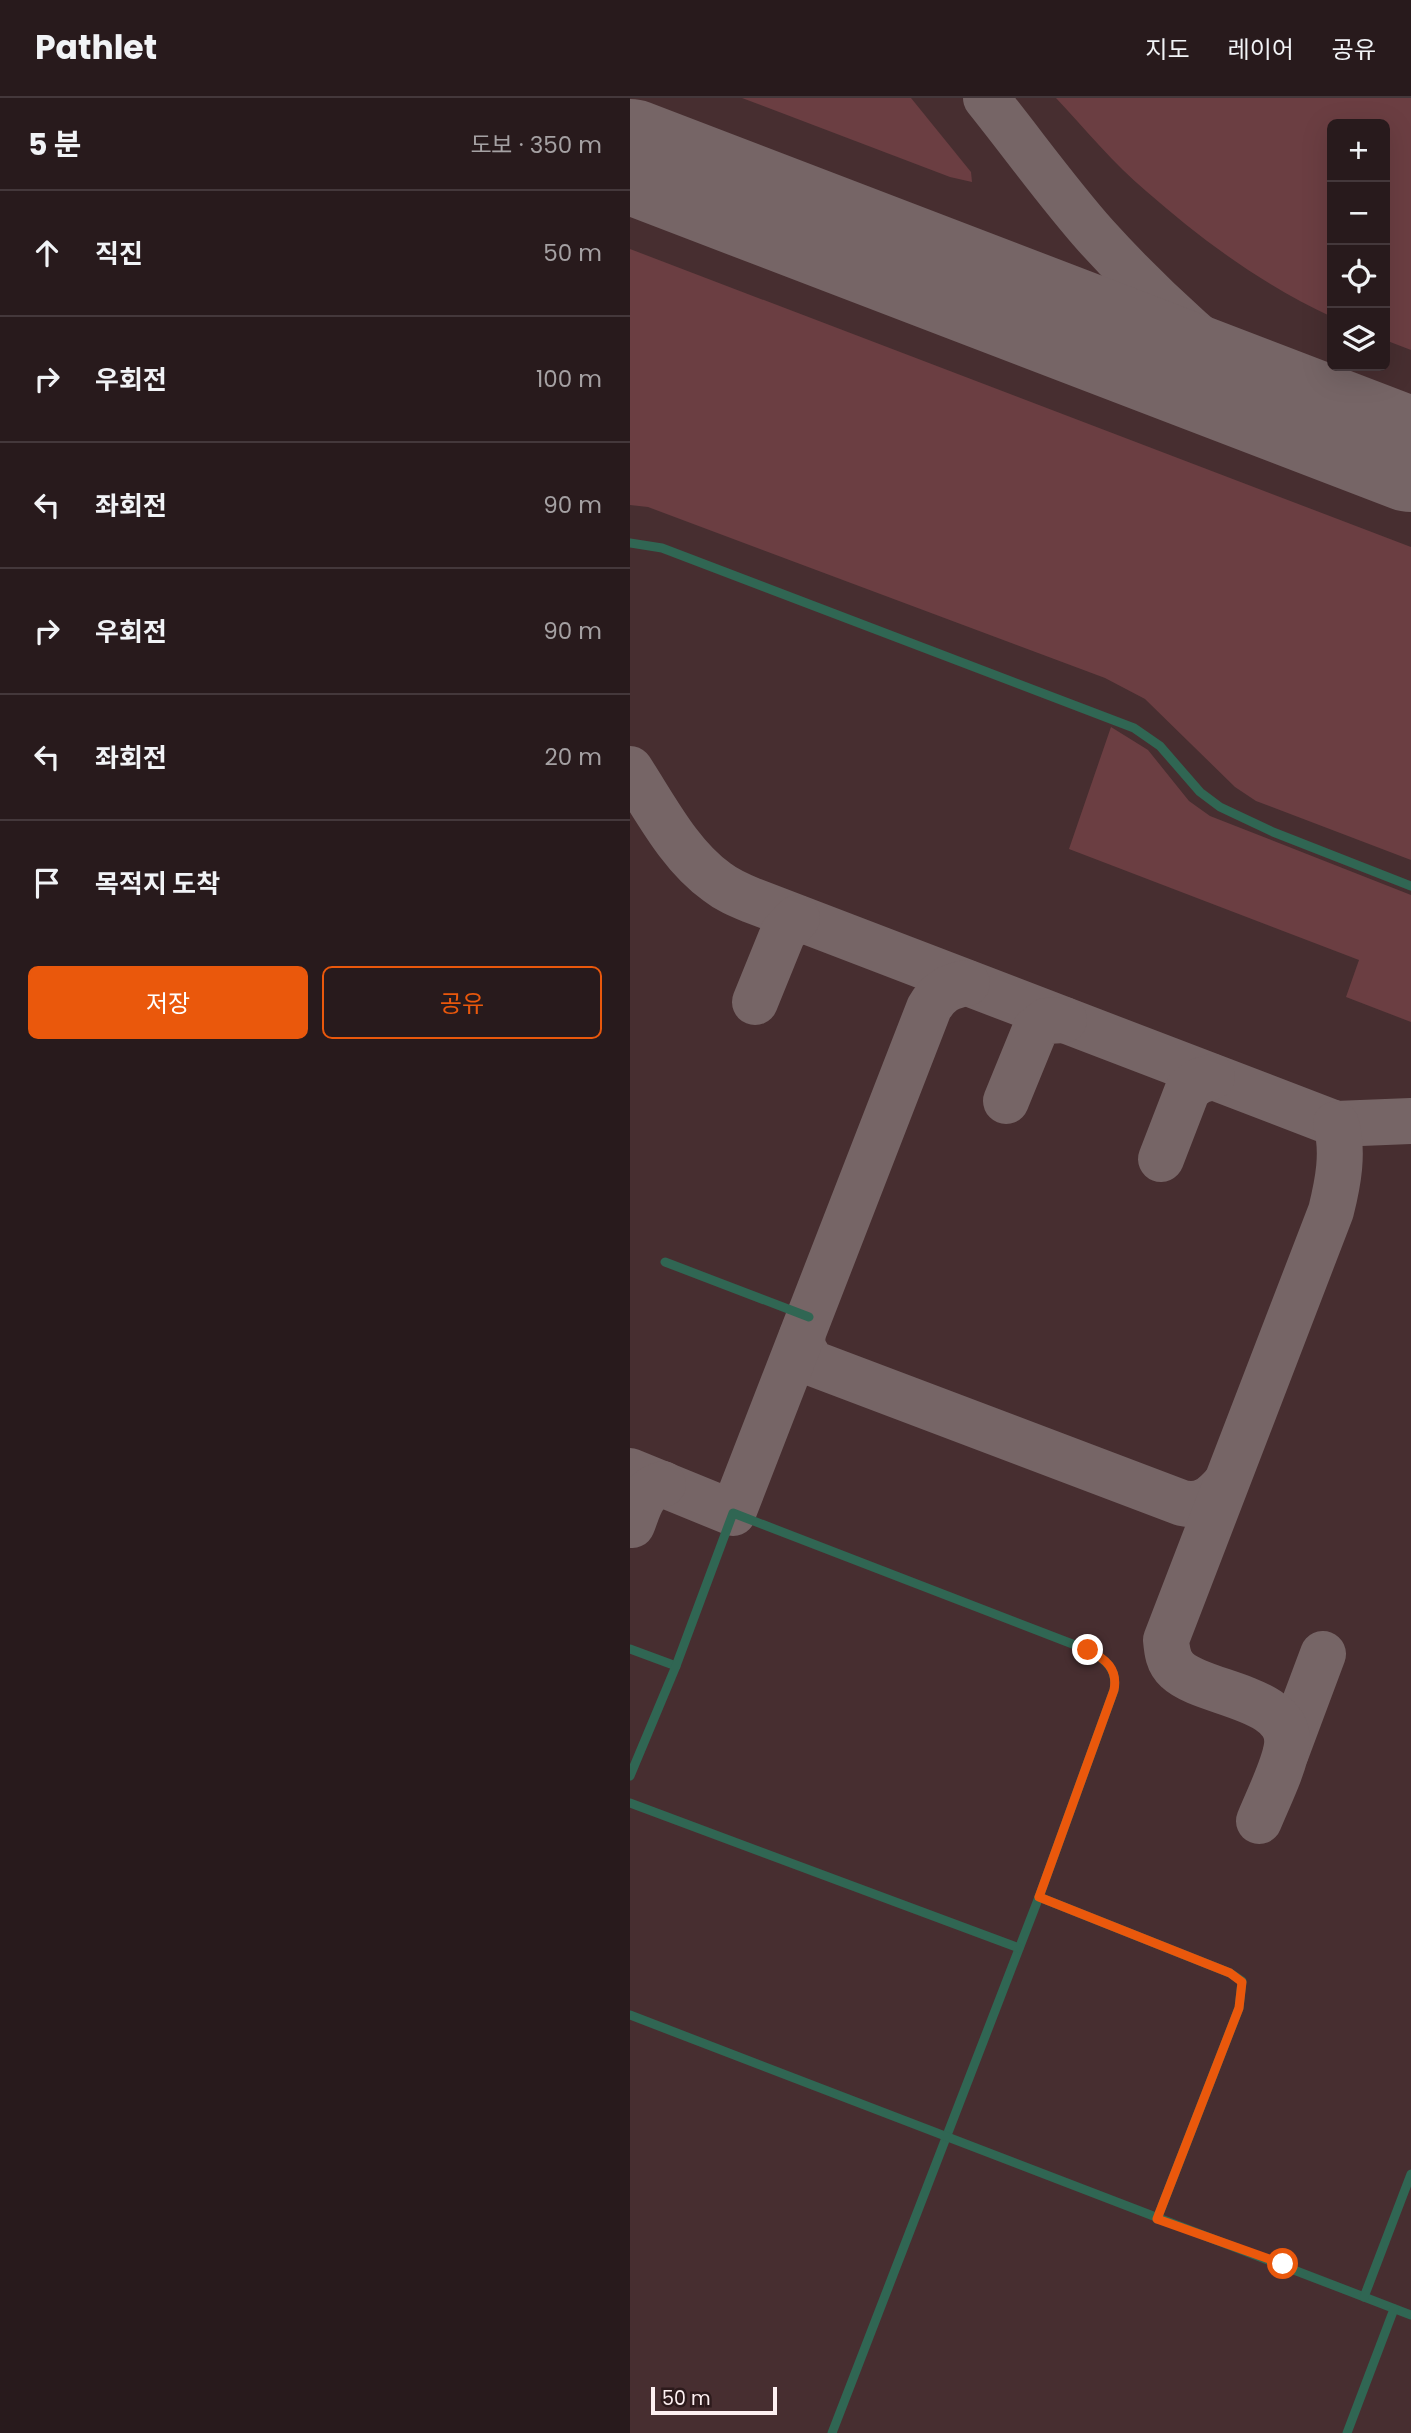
<!DOCTYPE html>
<html lang="ko">
<meta charset="utf-8">
<style>
:root{--surface:#281a1c;--page:#342729;--text:#f1f3f6;--muted:#a5a1a3;--line:#44383b;--accent:#ea580c}
body{margin:0;font-family:Poppins,"Noto Sans KR",sans-serif;background:var(--page);color:var(--text)}
.controls{position:absolute;right:21px;top:21px;display:grid;overflow:hidden;border-radius:10px;box-shadow:0 7px 28px #0002}
.controls button{width:63px;height:63px;display:grid;place-items:center;padding:0;border:0;border-bottom:2px solid var(--line);background:var(--surface);color:var(--text);font:35px sans-serif}
.scale{position:absolute;left:21px;bottom:18px;width:126px;box-sizing:border-box;padding-left:7px;border:4px solid #fdf0f1;border-top:0;font-size:19px;line-height:24px;white-space:nowrap;color:#fdf0f1;-webkit-text-stroke:5px #2c1a1b;paint-order:stroke}
.stop{position:absolute;width:21px;height:21px;margin:-16px;border:5px solid #ea580c;border-radius:50%;background:#fff}
.stop.end{background:#ea580c;border-color:#fff;box-shadow:0 2px 7px #0008}
.list{margin:0;padding:0;list-style:none}
h2{display:flex;justify-content:space-between;align-items:center;height:91px;margin:0;padding:0 28px;font-size:30px}
h2 small{font-size:23px;font-weight:400;color:var(--muted)}
.list li{display:grid;grid-template-columns:46px 1fr auto;gap:21px;align-items:center;box-sizing:border-box;height:126px;padding:0 28px;border-top:2px solid var(--line)}
.list b{display:block;font-size:26px;white-space:nowrap}
.list em{font-size:23px;font-style:normal;color:var(--muted)}
.actions{display:flex;gap:14px;padding:21px 28px}
.actions a{flex:1;padding:16px 0;border:2px solid var(--accent);border-radius:10px;text-align:center;font-size:24px;color:var(--accent)}
.actions .main{background:var(--accent);color:#fff}
.icon{flex:none;width:38px;height:38px;fill:none;stroke:currentColor;stroke-width:2;stroke-linecap:round;stroke-linejoin:round}
.map{position:relative;flex:none;width:781px;height:2335px;overflow:hidden}
header{display:flex;align-items:center;gap:42px;box-sizing:border-box;height:98px;padding:0 35px;background:var(--surface);border-bottom:2px solid var(--line)}
header strong{font-size:33px}
nav{display:flex;gap:38px;margin-inline-start:auto;font-size:24px}
main{display:flex}
aside{flex:1;background:var(--surface)}
.map>svg:first-child{display:block}
.built{fill:#472e30;fill-rule:evenodd}
.green{fill:#6b3e42}
.lines{fill:none;stroke-linecap:round;stroke-linejoin:round}
.taxiway{stroke:#766566;stroke-width:46}
.runway{stroke:#766566;stroke-width:114}
.service{stroke:#306653;stroke-width:9}
.route{stroke:#ea580c;stroke-width:9}
</style>
<header>
<strong>Pathlet</strong>
<nav><a>지도</a><a>레이어</a><a>공유</a></nav>
</header>
<main>
<aside>
<h2>5 분<small>도보 · 350 m</small></h2>
<ul class="list">
<li><svg class="icon" aria-label="ahead" viewBox="0 0 24 24"><path d="M12 20V5M6 11l6-6 6 6"/></svg><div><b>직진</b></div><em>50 m</em></li>
<li><svg class="icon" aria-label="right" viewBox="0 0 24 24"><path d="M7 20v-9h11M14 6l5 5-5 5"/></svg><div><b>우회전</b></div><em>100 m</em></li>
<li><svg class="icon" aria-label="left" viewBox="0 0 24 24"><path d="M17 20v-9H6M10 6l-5 5 5 5"/></svg><div><b>좌회전</b></div><em>90 m</em></li>
<li><svg class="icon" aria-label="right" viewBox="0 0 24 24"><path d="M7 20v-9h11M14 6l5 5-5 5"/></svg><div><b>우회전</b></div><em>90 m</em></li>
<li><svg class="icon" aria-label="left" viewBox="0 0 24 24"><path d="M17 20v-9H6M10 6l-5 5 5 5"/></svg><div><b>좌회전</b></div><em>20 m</em></li>
<li><svg class="icon" aria-label="arrive" viewBox="0 0 24 24"><path d="M6 21V4h12l-3 4 3 4H6"/></svg><div><b>목적지 도착</b></div></li>
</ul>
<div class="actions"><a class="main">저장</a><a>공유</a></div>
</aside>
<div class="map">
<svg width="781" height="2335" viewBox="0 0 781 2335">
<rect width="100%" height="100%" fill="#362325"/>
<path class="built" d="M 0,0 L 781,0 L 781,2335 L 0,2335 ZM 702,26 L 755,26 L 755,268 L 702,268 Z"/>
<g class="green">
<path d="M 112,0 L 281,0 L 341,74 L 342,84 L 320,79 Z"/>
<path d="M 426,0 L 781,0 L 781,252 L 755,242 L 755,26 L 702,26 L 702,219 C 633,187 573,143 516,93 C 484,66 455,31 426,0 Z"/>
<path d="M 0,151 L 781,449 L 781,762 L 626,703 L 605,689 L 515,601 L 475,580 L 18,409 L 0,407 Z"/>
<path d="M 481,629 L 518,652 L 559,703 L 580,718 L 781,797 L 781,924 L 716,899 L 729,862 L 439,751 Z"/>
</g>
<g class="lines">
<g class="taxiway">
<path d="M 356,0 C 393,46 427,94 466,138 C 522,200 585,256 651,307"/>
<path d="M 0,34 L 30,63 L 55,80"/>
<path d="M 0,671 C 25,709 49,757 87,784 C 97,792 109,797 121,802 L 706,1026 L 781,1023"/>
<path d="M 125,904 L 153,835 L 167,820"/>
<path d="M 376,1003 L 405,932 L 416,923 L 434,922"/>
<path d="M 531,1061 L 558,991 L 569,983 L 582,979"/>
<path d="M 172,1238 L 173,1250 L 182,1265 L 552,1405 C 571,1409 582,1401 595,1386"/>
<path d="M 0,1373 L 103,1415 L 299,910 C 308,894 319,888 337,885"/>
<path d="M 2,1427 C 9,1409 12,1391 33,1386"/>
<path d="M 656,1655 L 693,1556"/>
<path d="M 629,1723 C 637,1703 655,1667 657,1647 C 662,1598 573,1597 547,1572 C 538,1564 537,1553 536,1542 L 701,1113 C 708,1085 714,1054 706,1026"/>
</g>
<path class="runway" d="M 0,58 L 781,357"/>
<g class="service">
<path d="M 0,445 L 32,450 L 504,630 L 530,648 L 570,694 L 590,709 L 643,734 L 781,788"/>
<path d="M 35,1164 L 179,1219"/>
<path d="M 0,1551 L 46,1568"/>
<path d="M 0,1678 L 46,1568 L 103,1415 L 458,1552 C 475,1561 488,1571 484,1592 L 409,1799 L 202,2335"/>
<path d="M 0,1705 L 389,1850"/>
<path d="M 409,1799 L 600,1875 L 612,1883 L 609,1910 L 527,2121"/>
<path d="M 0,1917 L 781,2217"/>
<path d="M 734,2199 L 781,2076"/>
<path d="M 717,2335 L 764,2211"/>
</g>
</g>
<g class="lines">
<path class="route" d="M 458,1552 C 476,1561 488,1571 484,1592 L 409,1799 L 600,1875 L 612,1884 L 609,1910 L 527,2121 L 653,2166"/>
</g>
</svg>
<div class="controls">
<button>+</button>
<button>−</button>
<button><svg class="icon" aria-label="locate" viewBox="0 0 24 24"><circle cx="12" cy="12" r="6"/><path d="M12 2v4M12 18v4M2 12h4M18 12h4"/></svg></button>
<button><svg class="icon" aria-label="layers" viewBox="0 0 24 24"><path d="M12 4l9 5-9 5-9-5zM3 14l9 5 9-5"/></svg></button>
</div>
<div class="scale">50 m</div>
<div class="stop" style="left:653px;top:2166px"></div>
<div class="stop end" style="left:458px;top:1552px"></div>
</div>
</main>
